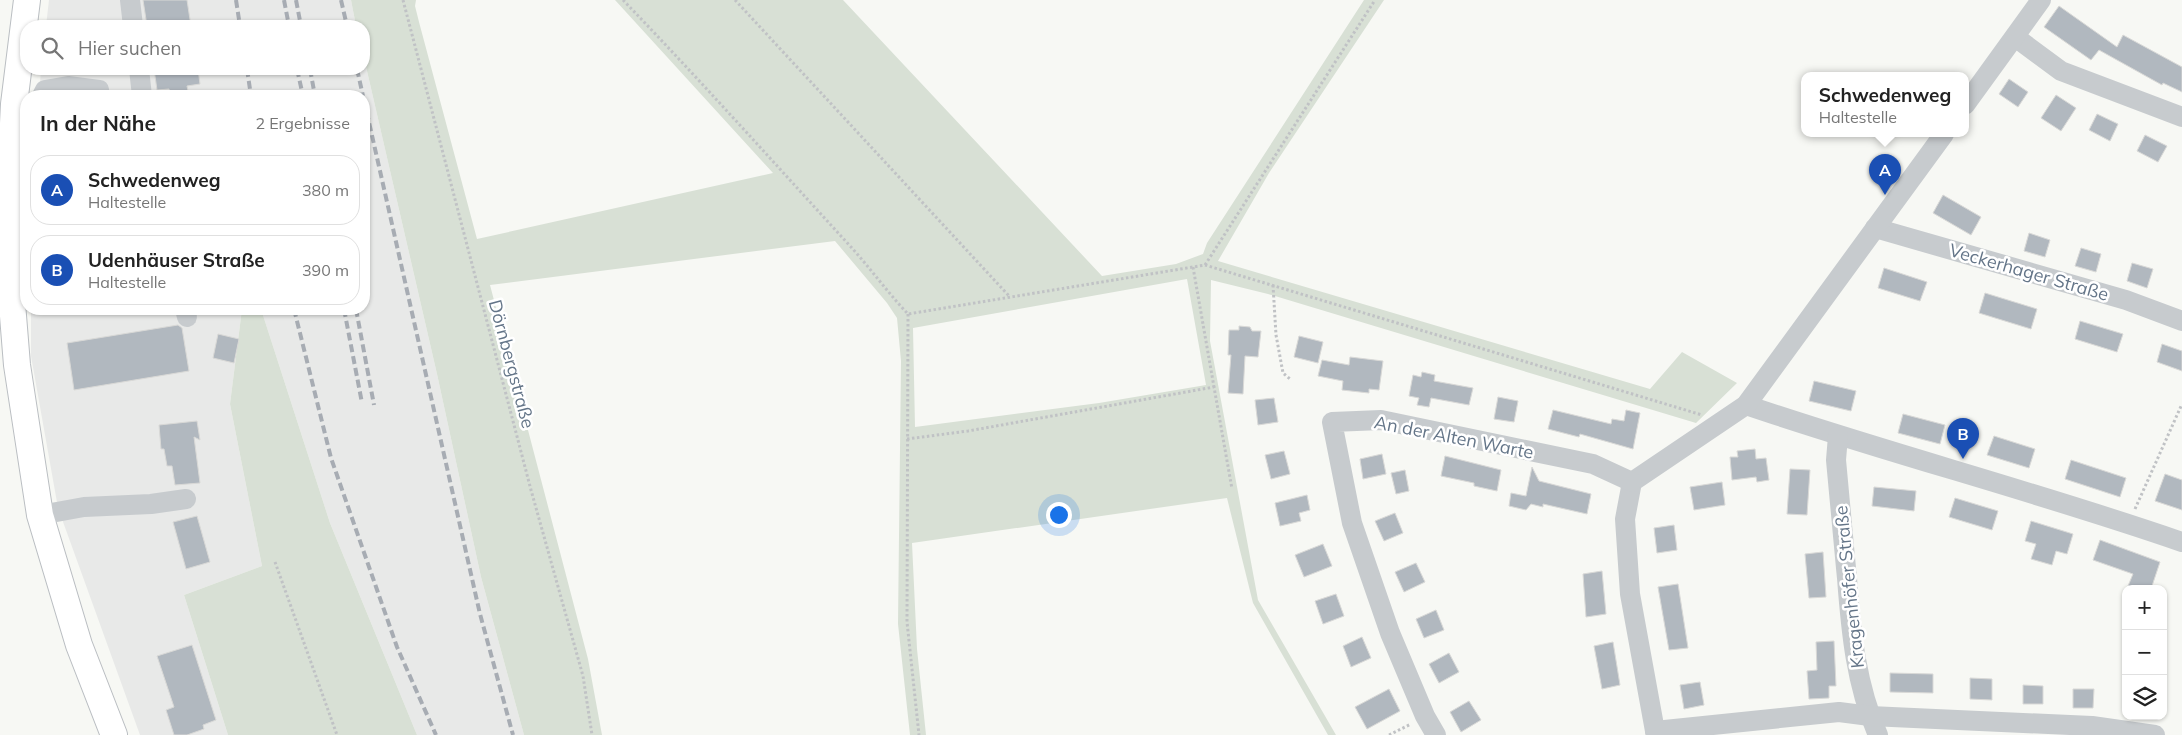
<!DOCTYPE html>
<html lang="de">
<meta charset="utf-8">
<style>
:root{--surface:#fff;--page:#f6f6f6;--text:#222;--muted:#767676;--line:#e0e0e0;--accent:#0f766e}
body{margin:0;font-family:Mulish,sans-serif;background:var(--page);color:var(--text)}
.controls{position:absolute;right:15px;bottom:15px;display:grid;overflow:hidden;border-radius:10px;box-shadow:0 1px 4px #0004}
.controls button{width:45px;height:45px;display:grid;place-items:center;padding:0;border:0;border-bottom:1px solid var(--line);background:var(--surface);color:var(--text);font:25px sans-serif}
.you{position:absolute;left:1058px;top:514px;width:18px;height:18px;margin:-12px;border:4px solid #fff;border-radius:50%;background:#1a73e8;box-shadow:0 0 0 8px #1a73e833}
.badge{display:grid;place-items:center;width:32px;height:32px;border-radius:50%;background:var(--accent);color:#fff;font-size:16px;font-weight:700}
.pin{position:absolute;translate:-50% -41px;filter:drop-shadow(0 1px 2px #0008)}
.pin::after{content:'';position:absolute;top:26px;width:18px;height:15px;background:inherit;clip-path:polygon(0 0,100% 0,50% 100%)}
.popup{position:absolute;left:1801px;top:72px;width:168px;height:65px;box-sizing:border-box;display:grid;place-content:center;border-radius:10px;background:var(--surface);filter:drop-shadow(0 1px 4px #0005);font-size:16px;white-space:nowrap;color:var(--muted)}
.popup b{font-size:19px;color:var(--text)}
.popup::after{content:'';position:absolute;left:50%;top:100%;margin-left:-10px;border:10px solid transparent;border-top-color:var(--surface)}
.list{margin:0;padding:0;list-style:none}
h2{display:flex;justify-content:space-between;align-items:center;height:65px;margin:0;padding:0 20px;font-size:21px}
h2 small{font-size:16px;font-weight:400;color:var(--muted)}
.list li{display:grid;grid-template-columns:32px 1fr auto;gap:15px;align-items:center;box-sizing:border-box;height:70px;margin:0 10px 10px;padding:0 10px;border:1px solid var(--line);border-radius:20px}
.list b{display:block;font-size:19px;white-space:nowrap}
.list p{margin:0;font-size:16px;white-space:nowrap;color:var(--muted)}
.list em{font-size:16px;font-style:normal;color:var(--muted)}
.icon{flex:none;width:28px;height:28px;fill:none;stroke:currentColor;stroke-width:2;stroke-linecap:round;stroke-linejoin:round}
.map{position:relative;flex:none;width:2182px;height:735px;overflow:hidden}
.search{position:absolute;background:var(--surface);box-shadow:0 1px 4px #0004;left:20px;top:20px;width:350px;height:55px;display:flex;align-items:center;gap:12px;box-sizing:border-box;padding:0 18px;border-radius:20px;color:var(--muted);font-size:19px}
.panel{position:absolute;background:var(--surface);box-shadow:0 1px 4px #0004;left:20px;top:90px;width:350px;height:225px;border-radius:20px}
.map>svg:first-child{display:block}
.built{fill:#e8e9e8}
.green{fill:#d8e0d5;fill-rule:evenodd}
.building{fill:#b1b8bf;stroke:#d9d9d7}
.lines{fill:none;stroke-linecap:round;stroke-linejoin:round}
.major-casing{stroke:#babec2;stroke-width:28}
.path{stroke:#c0c2c5;stroke-width:3;stroke-dasharray:2.5 2.5;stroke-linecap:butt}
.minor{stroke:#c7cbce;stroke-width:20}
.major{stroke:#fff;stroke-width:26}
.rail{stroke:#a7acb3;stroke-width:4;stroke-dasharray:8 4;stroke-linecap:butt}
.labels{text-anchor:middle;dominant-baseline:central;stroke-width:5;stroke-linejoin:round;paint-order:stroke}
.street-label{font-size:18px;fill:#647588;stroke:#fff}
</style>
<div class="map">
<svg width="2182" height="735" viewBox="0 0 2182 735">
<rect width="100%" height="100%" fill="#f7f8f4"/>
<g class="built">
<path d="M 49,0 L 351,0 L 356,26 L 46,26 Z"/>
<path d="M 364,58 L 437,374 L 481,577 L 524,735 L 417,735 L 330,523 L 261,309 L 364,309 L 364,96 L 39,96 L 41,69 L 364,69 Z"/>
<path d="M 31,309 L 242,309 L 230,404 L 262,566 L 184,595 L 228,735 L 140,735 L 58,508 L 31,356 Z"/>
</g>
<g class="green">
<path d="M 351,0 L 416,0 L 415,6 L 419,22 L 477,239 L 773,173 L 615,0 L 843,0 L 1102,276 L 1176,264 L 1203,254 L 1207,243 L 1364,0 L 1384,0 L 1269,173 L 1218,261 L 1650,389 L 1682,352 L 1737,383 L 1696,423 L 1268,294 L 1211,280 L 1210,341 L 1258,600 L 1336,735 L 1328,735 L 1253,603 L 1227,498 L 912,543 L 917,649 L 926,735 L 910,735 L 898,624 L 901,361 L 897,318 L 887,303 L 835,241 L 490,285 L 588,659 L 602,735 L 524,735 L 481,577 L 437,374 L 364,58 L 364,26 L 356,26 ZM 1187,279 L 1206,385 L 1099,403 L 915,427 L 913,328 Z"/>
<path d="M 242,309 L 261,309 L 330,523 L 417,735 L 228,735 L 184,595 L 262,566 L 230,404 Z"/>
</g>
<g class="building">
<path d="M 143,0 L 187,0 L 191,26 L 147,26 Z"/>
<path d="M 2059,6 L 2117,47 L 2123,35 L 2182,67 L 2182,92 L 2163,83 L 2162,85 L 2099,50 L 2091,60 L 2044,27 Z"/>
<path d="M 154,69 L 198,69 L 200,84 L 187,86 L 189,96 L 170,96 L 169,89 L 157,90 Z"/>
<path d="M 2009,79 L 2028,92 L 2018,107 L 1999,94 Z"/>
<path d="M 2056,95 L 2076,108 L 2061,131 L 2041,118 Z"/>
<path d="M 2097,114 L 2118,124 L 2110,141 L 2089,130 Z"/>
<path d="M 2145,135 L 2167,146 L 2158,162 L 2137,151 Z"/>
<path d="M 1943,195 L 1981,217 L 1971,235 L 1933,213 Z"/>
<path d="M 2029,233 L 2050,240 L 2045,257 L 2024,251 Z"/>
<path d="M 2081,248 L 2101,254 L 2096,272 L 2075,266 Z"/>
<path d="M 2132,263 L 2153,269 L 2147,288 L 2127,281 Z"/>
<path d="M 1884,268 L 1927,282 L 1920,301 L 1878,288 Z"/>
<path d="M 1985,293 L 2037,309 L 2031,329 L 1979,313 Z"/>
<path d="M 2080,321 L 2123,334 L 2117,352 L 2075,339 Z"/>
<path d="M 178,325 L 182,328 L 189,371 L 74,390 L 67,343 Z"/>
<path d="M 1239,326 L 1250,327 L 1252,331 L 1261,331 L 1258,357 L 1245,356 L 1243,394 L 1228,393 L 1231,355 L 1228,355 L 1229,330 L 1239,330 Z"/>
<path d="M 218,334 L 239,339 L 234,363 L 213,358 Z"/>
<path d="M 1299,336 L 1323,342 L 1318,363 L 1294,357 Z"/>
<path d="M 2162,344 L 2182,351 L 2182,371 L 2157,362 Z"/>
<path d="M 1350,357 L 1383,361 L 1379,390 L 1369,389 L 1369,393 L 1342,390 L 1343,381 L 1318,376 L 1322,360 L 1349,365 Z"/>
<path d="M 1422,372 L 1435,375 L 1434,381 L 1473,388 L 1469,405 L 1431,398 L 1429,407 L 1417,405 L 1419,398 L 1409,396 L 1413,375 L 1421,377 Z"/>
<path d="M 1814,381 L 1856,391 L 1851,411 L 1809,401 Z"/>
<path d="M 1498,397 L 1518,401 L 1514,422 L 1494,419 Z"/>
<path d="M 1274,398 L 1278,422 L 1258,425 L 1255,400 Z"/>
<path d="M 1553,410 L 1611,424 L 1612,419 L 1624,421 L 1626,410 L 1640,413 L 1633,449 L 1580,434 L 1579,437 L 1548,429 Z"/>
<path d="M 1903,414 L 1945,425 L 1940,444 L 1898,433 Z"/>
<path d="M 197,421 L 200,440 L 194,437 L 200,483 L 175,485 L 172,466 L 167,466 L 164,449 L 161,449 L 159,425 Z"/>
<path d="M 1994,436 L 2035,449 L 2029,468 L 1987,455 Z"/>
<path d="M 1755,449 L 1756,459 L 1766,458 L 1769,480 L 1757,482 L 1756,477 L 1732,480 L 1730,457 L 1738,457 L 1737,451 Z"/>
<path d="M 1284,451 L 1290,474 L 1271,479 L 1265,455 Z"/>
<path d="M 1382,454 L 1386,474 L 1363,479 L 1360,459 Z"/>
<path d="M 1445,456 L 1501,470 L 1497,491 L 1474,486 L 1474,483 L 1441,476 Z"/>
<path d="M 2071,460 L 2126,478 L 2120,497 L 2065,479 Z"/>
<path d="M 1532,467 L 1539,481 L 1591,494 L 1587,514 L 1543,504 L 1543,507 L 1531,504 L 1526,510 L 1509,506 L 1511,493 L 1526,496 Z"/>
<path d="M 1790,469 L 1810,470 L 1807,515 L 1787,514 Z"/>
<path d="M 1405,470 L 1409,491 L 1396,494 L 1391,473 Z"/>
<path d="M 2165,474 L 2182,480 L 2182,510 L 2155,501 Z"/>
<path d="M 1722,482 L 1725,505 L 1694,510 L 1690,487 Z"/>
<path d="M 1874,487 L 1916,491 L 1914,511 L 1872,506 Z"/>
<path d="M 1307,495 L 1310,510 L 1299,513 L 1301,521 L 1280,526 L 1275,503 Z"/>
<path d="M 1955,498 L 1998,511 L 1992,530 L 1949,517 Z"/>
<path d="M 1395,513 L 1403,533 L 1384,541 L 1375,521 Z"/>
<path d="M 197,516 L 210,562 L 186,569 L 173,522 Z"/>
<path d="M 2031,521 L 2073,534 L 2067,554 L 2056,551 L 2052,565 L 2031,559 L 2036,544 L 2025,541 Z"/>
<path d="M 1674,525 L 1677,550 L 1657,553 L 1654,528 Z"/>
<path d="M 2100,540 L 2160,562 L 2151,589 L 2135,589 L 2128,586 L 2133,574 L 2093,560 Z"/>
<path d="M 1323,544 L 1332,566 L 1304,577 L 1295,555 Z"/>
<path d="M 1823,552 L 1826,597 L 1809,598 L 1805,554 Z"/>
<path d="M 1416,563 L 1425,582 L 1404,592 L 1395,572 Z"/>
<path d="M 1602,571 L 1606,614 L 1586,617 L 1583,574 Z"/>
<path d="M 1678,584 L 1688,648 L 1669,650 L 1658,587 Z"/>
<path d="M 1336,594 L 1344,616 L 1323,624 L 1315,601 Z"/>
<path d="M 1436,610 L 1444,630 L 1424,638 L 1416,619 Z"/>
<path d="M 1362,637 L 1371,658 L 1351,667 L 1343,646 Z"/>
<path d="M 1834,641 L 1836,686 L 1829,686 L 1829,698 L 1809,699 L 1807,671 L 1817,670 L 1816,642 Z"/>
<path d="M 1613,642 L 1620,685 L 1602,689 L 1594,646 Z"/>
<path d="M 192,645 L 216,720 L 203,725 L 204,729 L 187,735 L 174,735 L 166,710 L 174,707 L 157,656 Z"/>
<path d="M 1449,653 L 1459,672 L 1439,683 L 1429,664 Z"/>
<path d="M 1890,673 L 1933,674 L 1933,693 L 1890,692 Z"/>
<path d="M 1970,678 L 1992,679 L 1992,700 L 1970,699 Z"/>
<path d="M 1700,682 L 1704,705 L 1684,709 L 1680,685 Z"/>
<path d="M 2023,685 L 2043,686 L 2043,704 L 2023,704 Z"/>
<path d="M 1389,689 L 1400,711 L 1367,729 L 1355,707 Z"/>
<path d="M 2073,689 L 2094,689 L 2093,708 L 2073,708 Z"/>
<path d="M 1469,701 L 1481,720 L 1461,732 L 1450,712 Z"/>
</g>
<g class="lines">
<defs>
<path id="major" d="M 27,0 L 14,104 L 8,222 L 11,291 L 17,365 L 40,515 L 79,645 L 114,735"/>
</defs>
<use href="#major" class="major-casing"/>
<g class="path">
<path d="M 403,0 L 531,490 L 583,676 L 592,735"/>
<path d="M 623,0 C 701,81 775,164 851,247 C 871,269 888,293 908,314 L 1205,265 L 1702,415"/>
<path d="M 735,0 L 1010,297"/>
<path d="M 1205,265 L 1375,0"/>
<path d="M 1193,267 L 1214,387"/>
<path d="M 1273,285 L 1276,335 L 1283,373 L 1290,379"/>
<path d="M 908,314 L 907,622 L 919,735"/>
<path d="M 907,439 L 968,431 L 1214,387 L 1232,489"/>
<path d="M 2135,509 L 2182,404"/>
<path d="M 275,562 L 337,735"/>
<path d="M 1389,735 L 1411,724"/>
</g>
<g class="minor">
<path d="M 130,0 L 133,26"/>
<path d="M 2015,37 L 2061,71 L 2182,117"/>
<path d="M 139,69 L 142,96"/>
<path d="M 42,96 L 45,90 L 68,86 L 99,90 L 100,96"/>
<path d="M 1965,105 L 2041,0"/>
<path d="M 9,213 L 26,212"/>
<path d="M 1875,228 L 2126,300 L 2182,321"/>
<path d="M 185,309 L 187,317"/>
<path d="M 1746,405 C 1890,454 2038,492 2182,542"/>
<path d="M 1838,436 L 1836,460 C 1840,500 1843,539 1847,578 C 1851,632 1856,685 1878,735"/>
<path d="M 40,515 L 84,507 L 151,504 L 186,499"/>
<path d="M 1655,731 L 1630,594 L 1625,519 L 1632,482 L 1746,405 L 1944,134"/>
<path d="M 1655,731 L 1839,712 L 1870,716 L 2092,726 L 2155,735"/>
<path d="M 1436,735 L 1425,716 L 1390,633 L 1352,523 L 1332,422 L 1381,420 L 1593,464 L 1632,482"/>
</g>
<use href="#major" class="major"/>
<g class="rail">
<path d="M 236,0 L 240,26"/>
<path d="M 284,0 L 289,26"/>
<path d="M 296,0 L 301,26"/>
<path d="M 341,0 L 347,26"/>
<path d="M 247,69 L 251,96"/>
<path d="M 297,69 L 303,96"/>
<path d="M 310,69 L 315,96"/>
<path d="M 357,69 L 363,96"/>
<path d="M 364,100 L 480,614 L 513,735"/>
<path d="M 294,309 L 331,458 L 397,647 L 436,735"/>
<path d="M 344,309 L 362,403"/>
<path d="M 356,309 L 374,405"/>
</g>
</g>
<g class="labels">
<g class="street-label">
<text transform="translate(2029 272) rotate(16)">Veckerhager Straße</text>
<text transform="translate(512 364) rotate(75)">Dörnbergstraße</text>
<text transform="translate(1454 437) rotate(11)">An der Alten Warte</text>
<text transform="translate(1849 587) rotate(-96)">Kragenhöfer Straße</text>
</g>
</g>
</svg>
<div class="controls">
<button>+</button>
<button>−</button>
<button><svg class="icon" aria-label="layers" viewBox="0 0 24 24"><path d="M12 4l9 5-9 5-9-5zM3 14l9 5 9-5"/></svg></button>
</div>
<div class="you"></div>
<div class="pin badge" style="left:1885px;top:195px;background:#1a4fb4">A</div>
<div class="popup"><b>Schwedenweg</b>Haltestelle</div>
<div class="pin badge" style="left:1963px;top:459px;background:#1a4fb4">B</div>
<div class="search"><svg class="icon" aria-label="search" viewBox="0 0 24 24"><circle cx="10" cy="10" r="6"/><path d="M15 15l6 6"/></svg>Hier suchen</div>
<section class="panel">
<h2>In der Nähe<small>2 Ergebnisse</small></h2>
<ul class="list">
<li><span class="badge" style="background:#1a4fb4">A</span><div><b>Schwedenweg</b><p>Haltestelle</p></div><em>380 m</em></li>
<li><span class="badge" style="background:#1a4fb4">B</span><div><b>Udenhäuser Straße</b><p>Haltestelle</p></div><em>390 m</em></li>
</ul>
</section>
</div>
